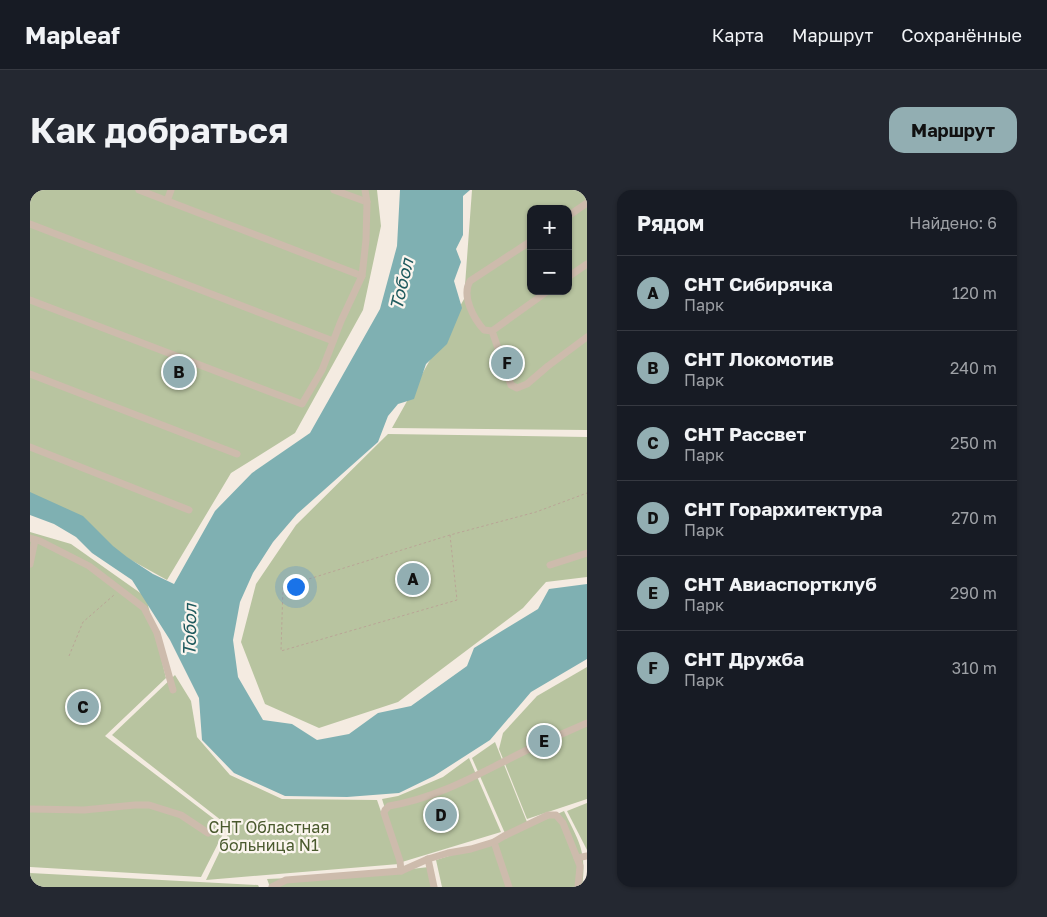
<!DOCTYPE html>
<html lang="ru">
<meta charset="utf-8">
<style>
:root{--surface:#171b24;--page:#242831;--text:#f1f3f6;--muted:#9ea1a6;--line:#363941;--accent:#92aeb2}
body{margin:0;font-family:"Golos Text",sans-serif;background:var(--page);color:var(--text)}
.controls{position:absolute;right:15px;top:15px;display:grid;overflow:hidden;border-radius:10px;box-shadow:0 1px 4px #0004}
.controls button{width:45px;height:45px;display:grid;place-items:center;padding:0;border:0;border-bottom:1px solid var(--line);background:var(--surface);color:var(--text);font:25px sans-serif}
.you{position:absolute;left:265px;top:396px;width:18px;height:18px;margin:-12px;border:4px solid #fff;border-radius:50%;background:#1a73e8;box-shadow:0 0 0 8px #1a73e833}
.badge{display:grid;place-items:center;width:32px;height:32px;border-radius:50%;background:var(--accent);color:#111;font-size:16px;font-weight:700}
.pin{position:absolute;translate:-50% -50%;border:2px solid #fff;box-shadow:0 1px 5px #0006}
.list{margin:0;padding:0;list-style:none}
h2{display:flex;justify-content:space-between;align-items:center;height:65px;margin:0;padding:0 20px;font-size:21px}
h2 small{font-size:16px;font-weight:400;color:var(--muted)}
.list li{display:grid;grid-template-columns:32px 1fr auto;gap:15px;align-items:center;box-sizing:border-box;height:75px;padding:0 20px;border-top:1px solid var(--line)}
.list b{display:block;font-size:19px;white-space:nowrap}
.list p{margin:0;font-size:16px;white-space:nowrap;color:var(--muted)}
.list em{font-size:16px;font-style:normal;color:var(--muted)}
.map{position:relative;flex:none;width:557px;height:697px;overflow:hidden;border-radius:15px}
header{display:flex;align-items:center;gap:30px;box-sizing:border-box;height:70px;padding:0 25px;background:var(--surface);border-bottom:1px solid var(--line)}
header strong{font-size:24px}
nav{display:flex;gap:28px;margin-inline-start:auto;font-size:18px}
.intro{display:flex;align-items:center;justify-content:space-between;box-sizing:border-box;height:120px;padding:0 30px}
h1{margin:0;font-size:35px}
.button{padding:12px 22px;border-radius:15px;background:var(--accent);color:#111;font-size:18px;font-weight:700}
main{display:flex;gap:30px;padding:0 30px}
aside{flex:1;background:var(--surface);border-radius:15px;box-shadow:0 1px 4px #0004}
.map>svg:first-child{display:block}
.green{fill:#b8c4a0;fill-rule:evenodd}
.water{fill:#7fb0b2}
.lines{fill:none;stroke-linecap:round;stroke-linejoin:round}
.path{stroke:#b9a596;stroke-width:1;stroke-dasharray:2.5 2.5;stroke-linecap:butt}
.minor{stroke:#cdbbac;stroke-width:7}
.labels{text-anchor:middle;dominant-baseline:central;stroke-width:4.5;stroke-linejoin:round;paint-order:stroke}
.park-label{font-size:16px;fill:#4a5a2e;stroke:#fbf5ee}
.water-label{font-size:18px;font-style:italic;fill:#1f5a5e;stroke:#fbf5ee}
</style>
<header>
<strong>Mapleaf</strong>
<nav><a>Карта</a><a>Маршрут</a><a>Сохранённые</a></nav>
</header>
<div class="intro"><h1>Как добраться</h1><a class="button">Маршрут</a></div>
<main>
<div class="map">
<svg width="557" height="697" viewBox="0 0 557 697">
<rect width="100%" height="100%" fill="#f4ebe1"/>
<g class="green">
<path d="M 0,0 L 347,0 L 351,36 L 333,120 L 265,243 L 201,283 L 137,390 L 0,314 Z"/>
<path d="M 442,0 L 557,0 L 557,240 L 362,238 L 434,109 ZM 501,19 L 538,19 L 538,101 L 501,101 Z"/>
<path d="M 358,244 L 557,247 L 557,387 L 516,392 L 493,418 L 368,512 L 289,538 L 235,514 L 211,452 L 226,394 L 266,335 Z"/>
<path d="M 0,342 L 41,354 L 116,407 L 136,488 L 75,546 L 196,638 L 171,687 L 0,677 Z"/>
<path d="M 557,477 L 557,609 L 497,629 L 469,559 L 473,543 L 507,506 Z"/>
<path d="M 145,485 L 161,511 L 167,547 L 200,585 L 252,609 L 347,610 L 369,674 L 176,690 L 201,638 L 82,545 Z"/>
<path d="M 465,552 L 499,637 L 534,621 C 549,652 557,661 552,697 L 412,697 L 406,670 L 477,648 L 442,568 Z"/>
<path d="M 439,568 L 471,642 L 372,672 L 352,609 L 368,606 L 413,587 Z"/>
<path d="M 557,613 L 557,660 L 537,621 Z"/>
<path d="M 399,677 L 403,697 L 240,697 L 237,689 L 328,685 Z"/>
<path d="M 0,683 L 228,695 L 229,697 L 0,697 Z"/>
</g>
<path class="water" d="M 370,0 L 440,0 L 433,6 L 433,45 L 426,59 L 431,72 L 424,91 L 432,118 L 417,154 L 396,174 L 384,209 L 368,214 L 358,226 L 348,252 L 267,324 L 243,352 L 223,383 L 210,412 L 203,450 L 208,487 L 233,530 L 262,534 L 287,550 L 319,544 L 348,523 L 381,516 L 437,476 L 444,458 L 508,419 L 519,399 L 557,394 L 557,469 L 501,502 L 460,550 L 404,586 L 369,603 L 317,607 L 255,606 L 204,583 L 172,550 L 169,508 L 140,450 L 102,390 L 62,363 L 46,347 L 24,334 L 0,325 L 0,302 L 53,326 L 83,356 L 97,367 L 123,384 L 144,394 L 185,321 L 222,283 L 280,243 L 350,119 L 367,56 Z"/>
<g class="lines">
<g class="path">
<path d="M 420,345 L 427,410 L 251,461 L 253,397 L 420,345 L 506,322 L 557,303"/>
<path d="M 39,466 L 53,432 L 84,405"/>
</g>
<g class="minor">
<path d="M 109,0 L 332,86"/>
<path d="M 304,0 L 337,12"/>
<path d="M 137,11 L 141,0"/>
<path d="M 538,26 L 557,13"/>
<path d="M 0,34 L 303,151"/>
<path d="M 501,51 L 440,91 C 431,106 444,129 454,140 L 462,141 L 481,195 L 487,198 L 497,194 L 518,176 L 557,147"/>
<path d="M 538,87 L 557,74"/>
<path d="M 0,110 L 272,214 L 292,180 L 311,131 L 332,86 L 336,50 L 337,12 L 335,0"/>
<path d="M 462,141 L 518,101"/>
<path d="M 0,184 L 207,264"/>
<path d="M 0,257 L 159,320"/>
<path d="M 0,348 L 10,351 L 59,376 L 114,418 L 127,443 L 143,500"/>
<path d="M 0,374 L 5,350"/>
<path d="M 520,375 L 557,363"/>
<path d="M 0,619 L 54,620 L 105,615 L 119,615 L 151,625 L 178,643"/>
<path d="M 464,652 L 479,697"/>
<path d="M 547,668 L 550,676 L 548,697"/>
<path d="M 398,669 L 404,697"/>
<path d="M 371,681 L 370,671 L 354,623 L 355,620 L 359,616 C 409,608 452,582 497,560 C 517,550 537,542 557,533"/>
<path d="M 242,697 L 256,690 L 371,681 L 398,669 L 418,663 L 441,659 L 464,652 L 474,646 L 518,625 L 526,625 L 533,633 L 547,668 L 557,666"/>
</g>
</g>
<g class="labels">
<g class="park-label">
<text x="239" y="637">СНТ Областная<tspan x="239" dy="18">больница N1</tspan></text>
</g>
<g class="water-label">
<text transform="translate(371 94) rotate(-77)">Тобол</text>
<text transform="translate(159 440) rotate(-89)">Тобол</text>
</g>
</g>
</svg>
<div class="controls">
<button>+</button>
<button>−</button>
</div>
<div class="you"></div>
<div class="pin badge" style="left:383px;top:389px">A</div>
<div class="pin badge" style="left:149px;top:182px">B</div>
<div class="pin badge" style="left:53px;top:517px">C</div>
<div class="pin badge" style="left:411px;top:625px">D</div>
<div class="pin badge" style="left:514px;top:551px">E</div>
<div class="pin badge" style="left:477px;top:173px">F</div>
</div>
<aside>
<h2>Рядом<small>Найдено: 6</small></h2>
<ul class="list">
<li><span class="badge">A</span><div><b>СНТ Сибирячка</b><p>Парк</p></div><em>120 m</em></li>
<li><span class="badge">B</span><div><b>СНТ Локомотив</b><p>Парк</p></div><em>240 m</em></li>
<li><span class="badge">C</span><div><b>СНТ Рассвет</b><p>Парк</p></div><em>250 m</em></li>
<li><span class="badge">D</span><div><b>СНТ Горархитектура</b><p>Парк</p></div><em>270 m</em></li>
<li><span class="badge">E</span><div><b>СНТ Авиаспортклуб</b><p>Парк</p></div><em>290 m</em></li>
<li><span class="badge">F</span><div><b>СНТ Дружба</b><p>Парк</p></div><em>310 m</em></li>
</ul>
</aside>
</main>
